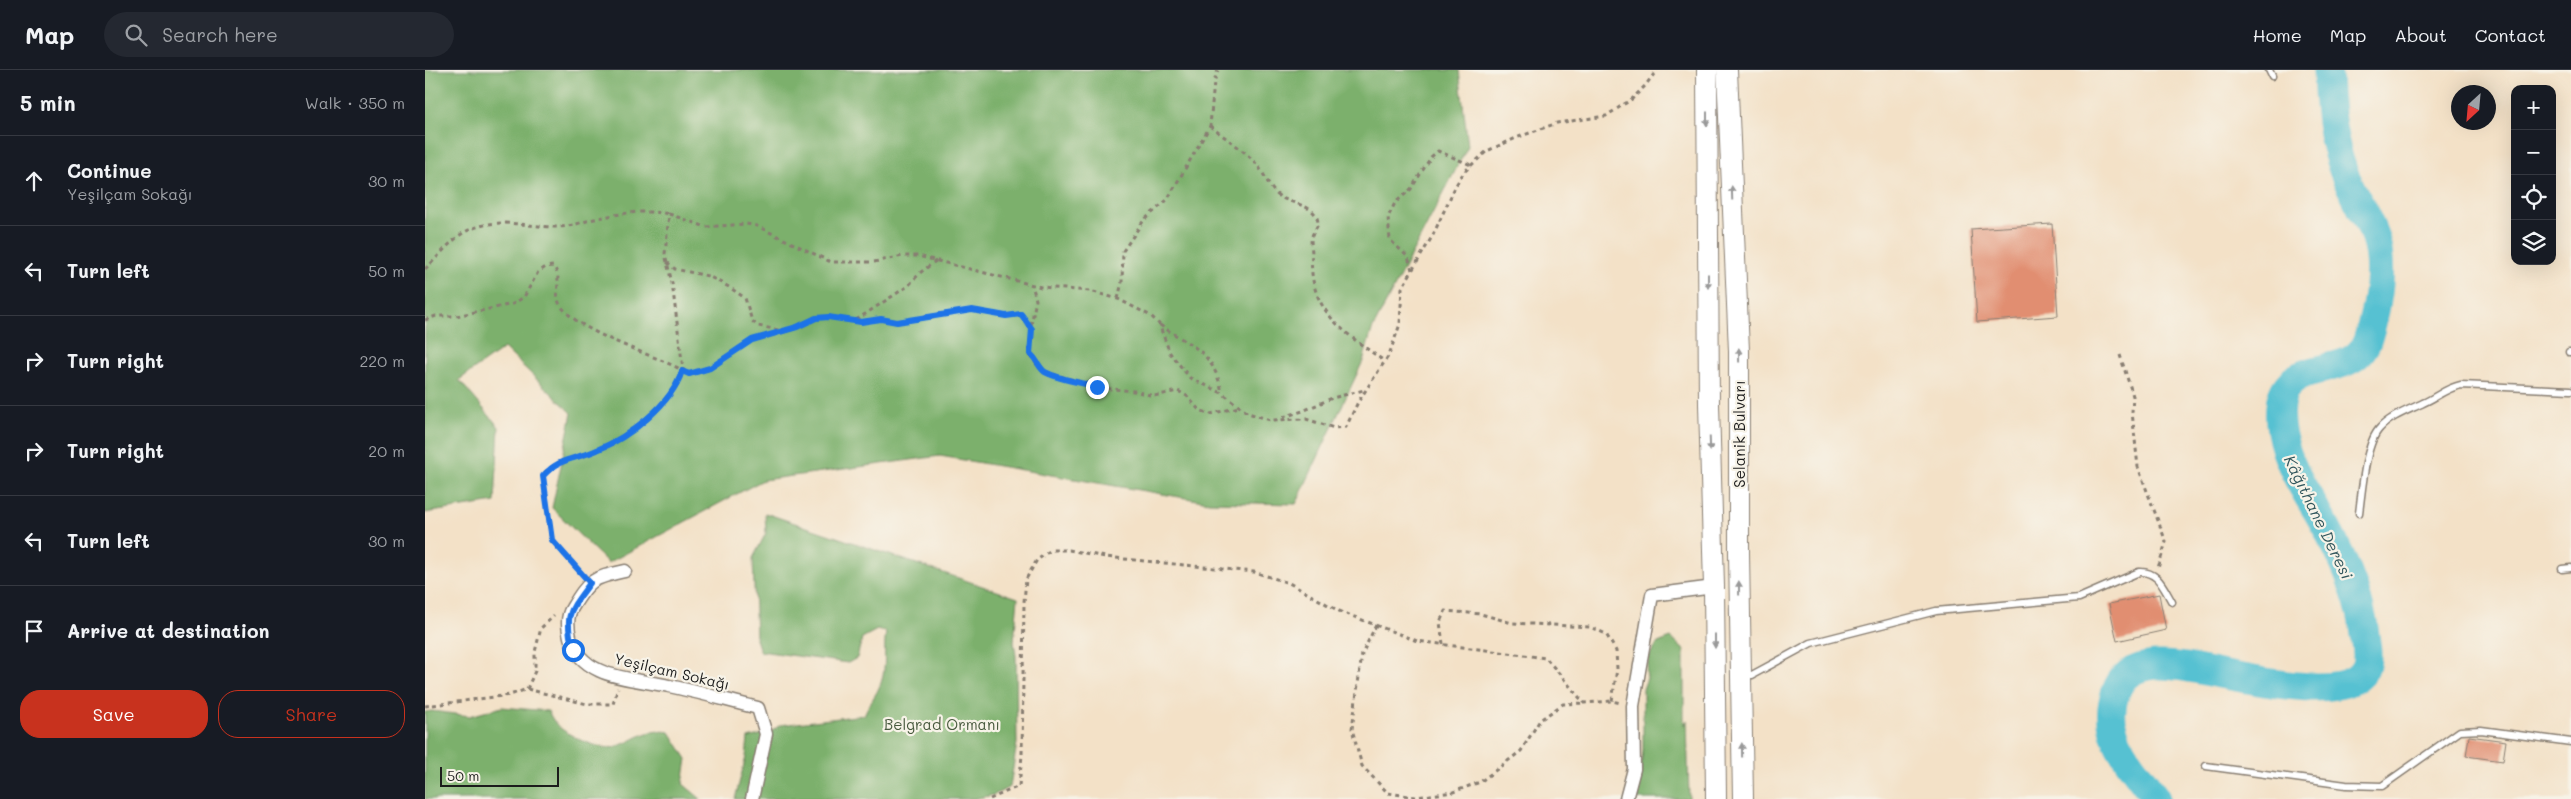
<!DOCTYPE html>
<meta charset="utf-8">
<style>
:root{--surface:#171b24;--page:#242831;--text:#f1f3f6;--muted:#9ea1a6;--line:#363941;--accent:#c8321e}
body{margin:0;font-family:Mali,sans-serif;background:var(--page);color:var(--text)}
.controls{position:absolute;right:15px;top:15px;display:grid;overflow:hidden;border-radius:10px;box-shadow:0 5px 20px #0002}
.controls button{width:45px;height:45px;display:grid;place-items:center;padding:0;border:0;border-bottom:1px solid var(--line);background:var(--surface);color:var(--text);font:25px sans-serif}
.compass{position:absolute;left:2026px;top:15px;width:45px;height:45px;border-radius:50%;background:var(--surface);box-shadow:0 5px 20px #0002;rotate:206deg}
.scale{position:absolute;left:15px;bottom:12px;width:119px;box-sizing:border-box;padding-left:5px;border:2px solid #1c1c1c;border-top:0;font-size:14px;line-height:18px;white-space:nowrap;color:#1c1c1c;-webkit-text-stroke:4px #f7f3e8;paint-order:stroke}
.stop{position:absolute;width:15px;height:15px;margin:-11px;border:4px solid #1a73e8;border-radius:50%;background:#fff}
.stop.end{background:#1a73e8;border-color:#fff;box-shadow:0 1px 5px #0008}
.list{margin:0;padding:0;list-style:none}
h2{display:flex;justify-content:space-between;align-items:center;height:65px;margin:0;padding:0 20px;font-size:21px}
h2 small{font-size:16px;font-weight:400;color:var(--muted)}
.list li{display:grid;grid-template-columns:32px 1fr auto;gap:15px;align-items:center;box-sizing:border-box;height:90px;padding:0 20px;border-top:1px solid var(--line)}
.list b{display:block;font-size:19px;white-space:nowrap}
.list p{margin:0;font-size:16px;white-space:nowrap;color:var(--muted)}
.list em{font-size:16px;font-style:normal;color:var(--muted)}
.actions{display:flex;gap:10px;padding:15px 20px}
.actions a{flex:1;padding:11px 0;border:1px solid var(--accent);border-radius:20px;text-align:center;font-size:18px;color:var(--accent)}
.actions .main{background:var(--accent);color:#fff}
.icon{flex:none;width:28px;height:28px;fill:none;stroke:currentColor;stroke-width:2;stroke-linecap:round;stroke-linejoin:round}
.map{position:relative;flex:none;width:2146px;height:729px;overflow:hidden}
header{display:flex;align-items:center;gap:30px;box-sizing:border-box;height:70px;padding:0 25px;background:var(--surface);border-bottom:1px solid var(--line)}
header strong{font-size:24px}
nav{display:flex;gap:28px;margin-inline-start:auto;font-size:18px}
.search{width:350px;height:45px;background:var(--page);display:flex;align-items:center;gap:12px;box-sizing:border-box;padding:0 18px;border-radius:28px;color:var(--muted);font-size:19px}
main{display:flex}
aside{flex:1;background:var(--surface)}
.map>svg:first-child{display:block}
.forest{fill:#7cb06c;stroke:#4c6644}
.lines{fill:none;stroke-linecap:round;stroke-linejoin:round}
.river{stroke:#57c1d2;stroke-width:29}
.building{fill:#e18e71}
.lane-casing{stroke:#887e72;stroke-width:9}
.street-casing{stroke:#887e72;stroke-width:15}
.primary-casing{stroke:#887e72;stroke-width:22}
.path{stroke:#887e72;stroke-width:3;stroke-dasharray:4 4;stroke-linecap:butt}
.lane{stroke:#fff;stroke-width:6}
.street{stroke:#fff;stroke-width:12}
.primary{stroke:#fff;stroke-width:20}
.oneway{fill:#999}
.route{stroke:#1a73e8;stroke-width:6}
.labels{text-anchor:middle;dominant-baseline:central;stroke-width:4.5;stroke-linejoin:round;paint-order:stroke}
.street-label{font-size:15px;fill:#1c1c1c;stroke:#f7f3e8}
.park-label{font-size:15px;fill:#485a3e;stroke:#f7f3e8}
.water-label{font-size:16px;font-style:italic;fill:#31565c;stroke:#f7f3e8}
</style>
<header>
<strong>Map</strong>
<div class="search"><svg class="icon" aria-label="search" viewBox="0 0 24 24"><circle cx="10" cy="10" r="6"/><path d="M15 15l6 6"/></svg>Search here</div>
<nav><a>Home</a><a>Map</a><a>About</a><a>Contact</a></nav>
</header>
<main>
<aside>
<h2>5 min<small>Walk · 350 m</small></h2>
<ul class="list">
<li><svg class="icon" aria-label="ahead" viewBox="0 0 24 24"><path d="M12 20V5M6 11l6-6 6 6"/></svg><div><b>Continue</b><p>Yeşilçam Sokağı</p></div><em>30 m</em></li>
<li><svg class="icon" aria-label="left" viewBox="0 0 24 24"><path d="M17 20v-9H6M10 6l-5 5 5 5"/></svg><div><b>Turn left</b></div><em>50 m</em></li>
<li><svg class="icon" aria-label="right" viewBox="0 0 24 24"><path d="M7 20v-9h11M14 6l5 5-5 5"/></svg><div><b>Turn right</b></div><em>220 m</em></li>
<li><svg class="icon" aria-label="right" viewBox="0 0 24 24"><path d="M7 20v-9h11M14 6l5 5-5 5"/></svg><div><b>Turn right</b></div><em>20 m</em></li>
<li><svg class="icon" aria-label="left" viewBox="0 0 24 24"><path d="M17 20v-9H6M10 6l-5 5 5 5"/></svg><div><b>Turn left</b></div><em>30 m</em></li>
<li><svg class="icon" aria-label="arrive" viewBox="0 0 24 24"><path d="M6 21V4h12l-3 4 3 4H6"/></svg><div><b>Arrive at destination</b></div></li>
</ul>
<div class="actions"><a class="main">Save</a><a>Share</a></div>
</aside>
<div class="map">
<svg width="2146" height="729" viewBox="0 0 2146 729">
<rect width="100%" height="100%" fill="#f7f3e8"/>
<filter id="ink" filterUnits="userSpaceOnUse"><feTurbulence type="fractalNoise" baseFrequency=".02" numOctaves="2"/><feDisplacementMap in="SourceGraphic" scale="10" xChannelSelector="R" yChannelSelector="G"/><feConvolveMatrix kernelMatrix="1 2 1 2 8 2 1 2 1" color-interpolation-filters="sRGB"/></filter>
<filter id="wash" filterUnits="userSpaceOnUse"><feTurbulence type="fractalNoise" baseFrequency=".0096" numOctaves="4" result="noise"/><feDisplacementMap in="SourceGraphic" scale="20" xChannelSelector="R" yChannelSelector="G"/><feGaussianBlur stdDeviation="1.12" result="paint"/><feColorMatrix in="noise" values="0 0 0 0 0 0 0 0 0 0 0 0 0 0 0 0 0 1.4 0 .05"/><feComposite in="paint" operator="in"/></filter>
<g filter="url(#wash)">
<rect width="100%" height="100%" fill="#f3e1c7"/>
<g class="forest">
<path d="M 0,0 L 1034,0 L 1043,76 L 947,260 L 938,291 L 871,434 L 784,432 L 515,386 L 338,410 L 183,493 L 127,438 L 147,343 L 79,278 L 34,310 L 74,357 L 70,432 L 0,443 Z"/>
<path d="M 340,443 L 593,528 L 589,572 L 591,586 L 592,673 L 585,717 L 569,725 L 547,729 L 310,729 L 321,687 L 323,668 L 346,662 L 355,655 L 439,645 C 443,634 452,625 456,613 C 462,596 458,579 461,562 L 452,560 L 437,568 L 432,588 L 423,593 L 335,581 L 331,569 L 328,488 L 341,463 Z"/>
<path d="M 1246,568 L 1259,580 L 1259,655 L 1262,650 L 1264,729 L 1213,729 L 1218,679 L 1218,619 L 1222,608 L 1221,601 L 1225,584 L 1233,573 Z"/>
<path d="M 77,637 L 123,641 C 125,645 128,650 131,654 C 141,665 175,681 190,677 C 212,670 219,658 245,662 L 262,689 L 258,714 L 276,729 L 0,729 L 0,642 L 7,641 L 45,646 Z"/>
</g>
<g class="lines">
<path class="river" d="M 1731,729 C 1719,709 1701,692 1692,671 C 1686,656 1685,639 1690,624 C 1704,579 1763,598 1795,604 C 1825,609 1929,635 1941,595 C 1944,584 1940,568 1939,557 C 1932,517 1914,479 1893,443 C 1878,418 1861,391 1856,361 C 1842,273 1928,320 1943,268 C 1952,238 1960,199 1950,168 C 1942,144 1927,124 1918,100 C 1906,68 1903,34 1902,0"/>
</g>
<g id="blocks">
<g class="building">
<path d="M 1627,154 L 1633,246 L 1552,252 L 1546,159 Z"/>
<path d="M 1734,524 L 1741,560 L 1692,571 L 1684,534 Z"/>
<path d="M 2044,666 L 2081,671 L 2078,691 L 2041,686 Z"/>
</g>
</g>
</g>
<g filter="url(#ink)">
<use href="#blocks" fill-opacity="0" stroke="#887e72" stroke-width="1"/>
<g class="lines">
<defs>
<g id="lane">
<path d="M 1844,0 L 1847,6"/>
<path d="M 2144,282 L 2146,282"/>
<path d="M 1934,443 C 1937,422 1940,373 1955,358 C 1966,346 1984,340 1998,333 C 2012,327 2021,318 2036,315 L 2146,320"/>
<path d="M 2137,499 L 2146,498"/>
<path d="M 1319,605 L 1327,605 L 1386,573 L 1511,541 L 1654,528 L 1714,502 C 1733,501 1738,517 1747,532"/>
<path d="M 1781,696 L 1921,715 L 1957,716 L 2035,661 L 2056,660 L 2146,672"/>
</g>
<g id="street">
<path d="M 200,501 C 167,508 164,510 147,538 C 141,547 143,558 145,567 C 156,610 209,608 244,616 C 274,622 304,631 333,638 L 341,664 L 327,729"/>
<path d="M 1201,729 L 1209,699 L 1208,636 L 1227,525 L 1289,517"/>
</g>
<g id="primary">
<path d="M 1282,0 L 1284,334 L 1289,517 L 1291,729"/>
<path d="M 1302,0 L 1314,281 L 1314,483 L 1318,729"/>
</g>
</defs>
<use href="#lane" class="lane-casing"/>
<use href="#street" class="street-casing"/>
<use href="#primary" class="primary-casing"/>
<g class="path">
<path d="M 785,56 C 801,69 819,79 832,95 C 840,104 844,119 854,126 C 865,134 887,134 892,148 C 895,156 889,159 887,166 C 885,171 887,179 887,184 C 882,240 919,262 959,291"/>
<path d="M 242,192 L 250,199 L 283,206 L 304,217 L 320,228 L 327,251 L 333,256 L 359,261"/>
<path d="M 0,199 C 14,187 28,166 46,159 C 76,147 101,157 132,157 C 143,157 155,153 165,150 C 192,144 217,139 244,144"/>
<path d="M 987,200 L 983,187 L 965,170 L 963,147 L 970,133 L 986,119 L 1006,87 L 1013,81 L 1046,95"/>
<path d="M 693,229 L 697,212 L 698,181 L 719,150 L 742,130 L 785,56 L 789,12 L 793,0"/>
<path d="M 0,250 L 11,246 L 31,246 L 88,234 L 99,227 L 113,202 L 121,197 L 128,196 C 139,208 127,224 136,236 C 155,263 221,282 251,297 C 256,299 258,303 264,304 L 285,298 L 327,270 L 372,257 L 391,248 L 403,247 L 436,252 L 456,249 L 472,252 L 547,240 L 581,246 L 596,244 L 607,259 L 605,284 L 613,296 L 622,303 L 677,318 L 709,321 L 729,326 L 753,321 L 762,326 L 774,340 L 786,344 L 814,337"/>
<path d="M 431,250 L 483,216 L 496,202 L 512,190"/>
<path d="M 606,255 L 611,230 L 607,214"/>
<path d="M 735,255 C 768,278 787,279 797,322"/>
<path d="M 1695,285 L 1708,326 L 1707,342 L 1713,397 L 1741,472 L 1733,498"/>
<path d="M 858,347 L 878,341 L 907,328 L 939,320"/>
<path d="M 156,503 L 127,471 L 118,405 C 136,386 150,390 173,380 C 205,366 248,333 258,299 L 247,213 L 240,184 L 244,144 L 281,157 L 321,154 L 332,156 L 406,192 L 449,192 L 478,186 L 493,186 L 616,217 L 665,221 L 693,229 L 726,246 L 734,254 L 745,283 L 765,308 L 797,323 L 823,343 L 845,350 L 881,349 L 909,358 L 921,357 L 933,332 L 964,285 L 975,254 L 977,218 L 1008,165 L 1031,115 L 1039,102 L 1062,81 L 1091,68 L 1132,53 L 1181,46 L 1207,29 L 1220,16 L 1232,0"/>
<path d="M 951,555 L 937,584 L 927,659 L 937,696 L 963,723 L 991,727 L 1028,722 L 1055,712 L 1096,681 L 1115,650 L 1138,634 L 1159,633"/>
<path d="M 1018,574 L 1015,552 L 1020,541 L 1056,544 L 1087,553 L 1165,557 L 1181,564 L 1191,581 L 1192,599 L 1187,631"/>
<path d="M 102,619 L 110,601 L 110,582 L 116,558 L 129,546"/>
<path d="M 0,636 L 85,625 L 102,619 L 162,634 L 188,634 L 193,618"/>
<path d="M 565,729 L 594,716 L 597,685 L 599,532 L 601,509 L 612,490 L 626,480 L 644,480 L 680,487 L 829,502 L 864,513 L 914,541 L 992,571 L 1121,588 L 1159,633 L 1187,631 L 1196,633"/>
</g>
<use href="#lane" class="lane"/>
<use href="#street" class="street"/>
<use href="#primary" class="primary"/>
</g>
<defs><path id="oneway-solid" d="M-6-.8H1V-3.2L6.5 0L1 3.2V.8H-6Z" transform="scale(1.25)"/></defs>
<g class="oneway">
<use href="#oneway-solid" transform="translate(1282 49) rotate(90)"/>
<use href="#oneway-solid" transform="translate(1307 123) rotate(-92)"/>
<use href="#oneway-solid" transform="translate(1283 211) rotate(90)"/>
<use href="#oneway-solid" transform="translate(1314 285) rotate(-91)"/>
<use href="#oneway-solid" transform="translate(1285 374) rotate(88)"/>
<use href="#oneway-solid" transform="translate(1314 518) rotate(-91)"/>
<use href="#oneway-solid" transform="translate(1290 571) rotate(90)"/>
<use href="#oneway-solid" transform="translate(1317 680) rotate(-91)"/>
</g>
</g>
<g class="lines" filter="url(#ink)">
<path class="route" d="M 148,580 C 139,544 144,542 165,513 L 127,470 L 118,406 C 135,387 150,390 172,380 C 203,368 247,334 257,301 L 264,304 L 285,298 L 327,270 L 372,257 L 391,248 L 403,247 L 436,252 L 456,249 L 472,252 L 547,240 L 581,246 L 596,244 L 607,259 L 605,284 C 611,287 613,297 620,302 C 635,310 655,312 672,317"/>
</g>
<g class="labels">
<g class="street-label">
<text transform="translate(1314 364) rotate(-90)">Selanik Bulvarı</text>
<text transform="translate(247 601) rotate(13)">Yeşilçam Sokağı</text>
</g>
<g class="park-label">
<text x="517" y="654">Belgrad Ormanı</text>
</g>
<g class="water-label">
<text transform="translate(1894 447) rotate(64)">Kâğıthane Deresi</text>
</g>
</g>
</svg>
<div class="controls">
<button>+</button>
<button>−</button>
<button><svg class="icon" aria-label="locate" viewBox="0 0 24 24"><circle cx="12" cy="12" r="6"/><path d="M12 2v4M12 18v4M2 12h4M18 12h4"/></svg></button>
<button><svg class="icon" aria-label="layers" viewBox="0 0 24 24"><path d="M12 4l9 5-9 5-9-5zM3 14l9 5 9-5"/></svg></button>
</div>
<svg class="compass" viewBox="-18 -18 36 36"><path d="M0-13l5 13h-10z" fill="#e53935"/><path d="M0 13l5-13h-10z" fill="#9ea1a6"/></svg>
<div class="scale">50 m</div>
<div class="stop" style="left:148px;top:580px"></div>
<div class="stop end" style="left:672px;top:317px"></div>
</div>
</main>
